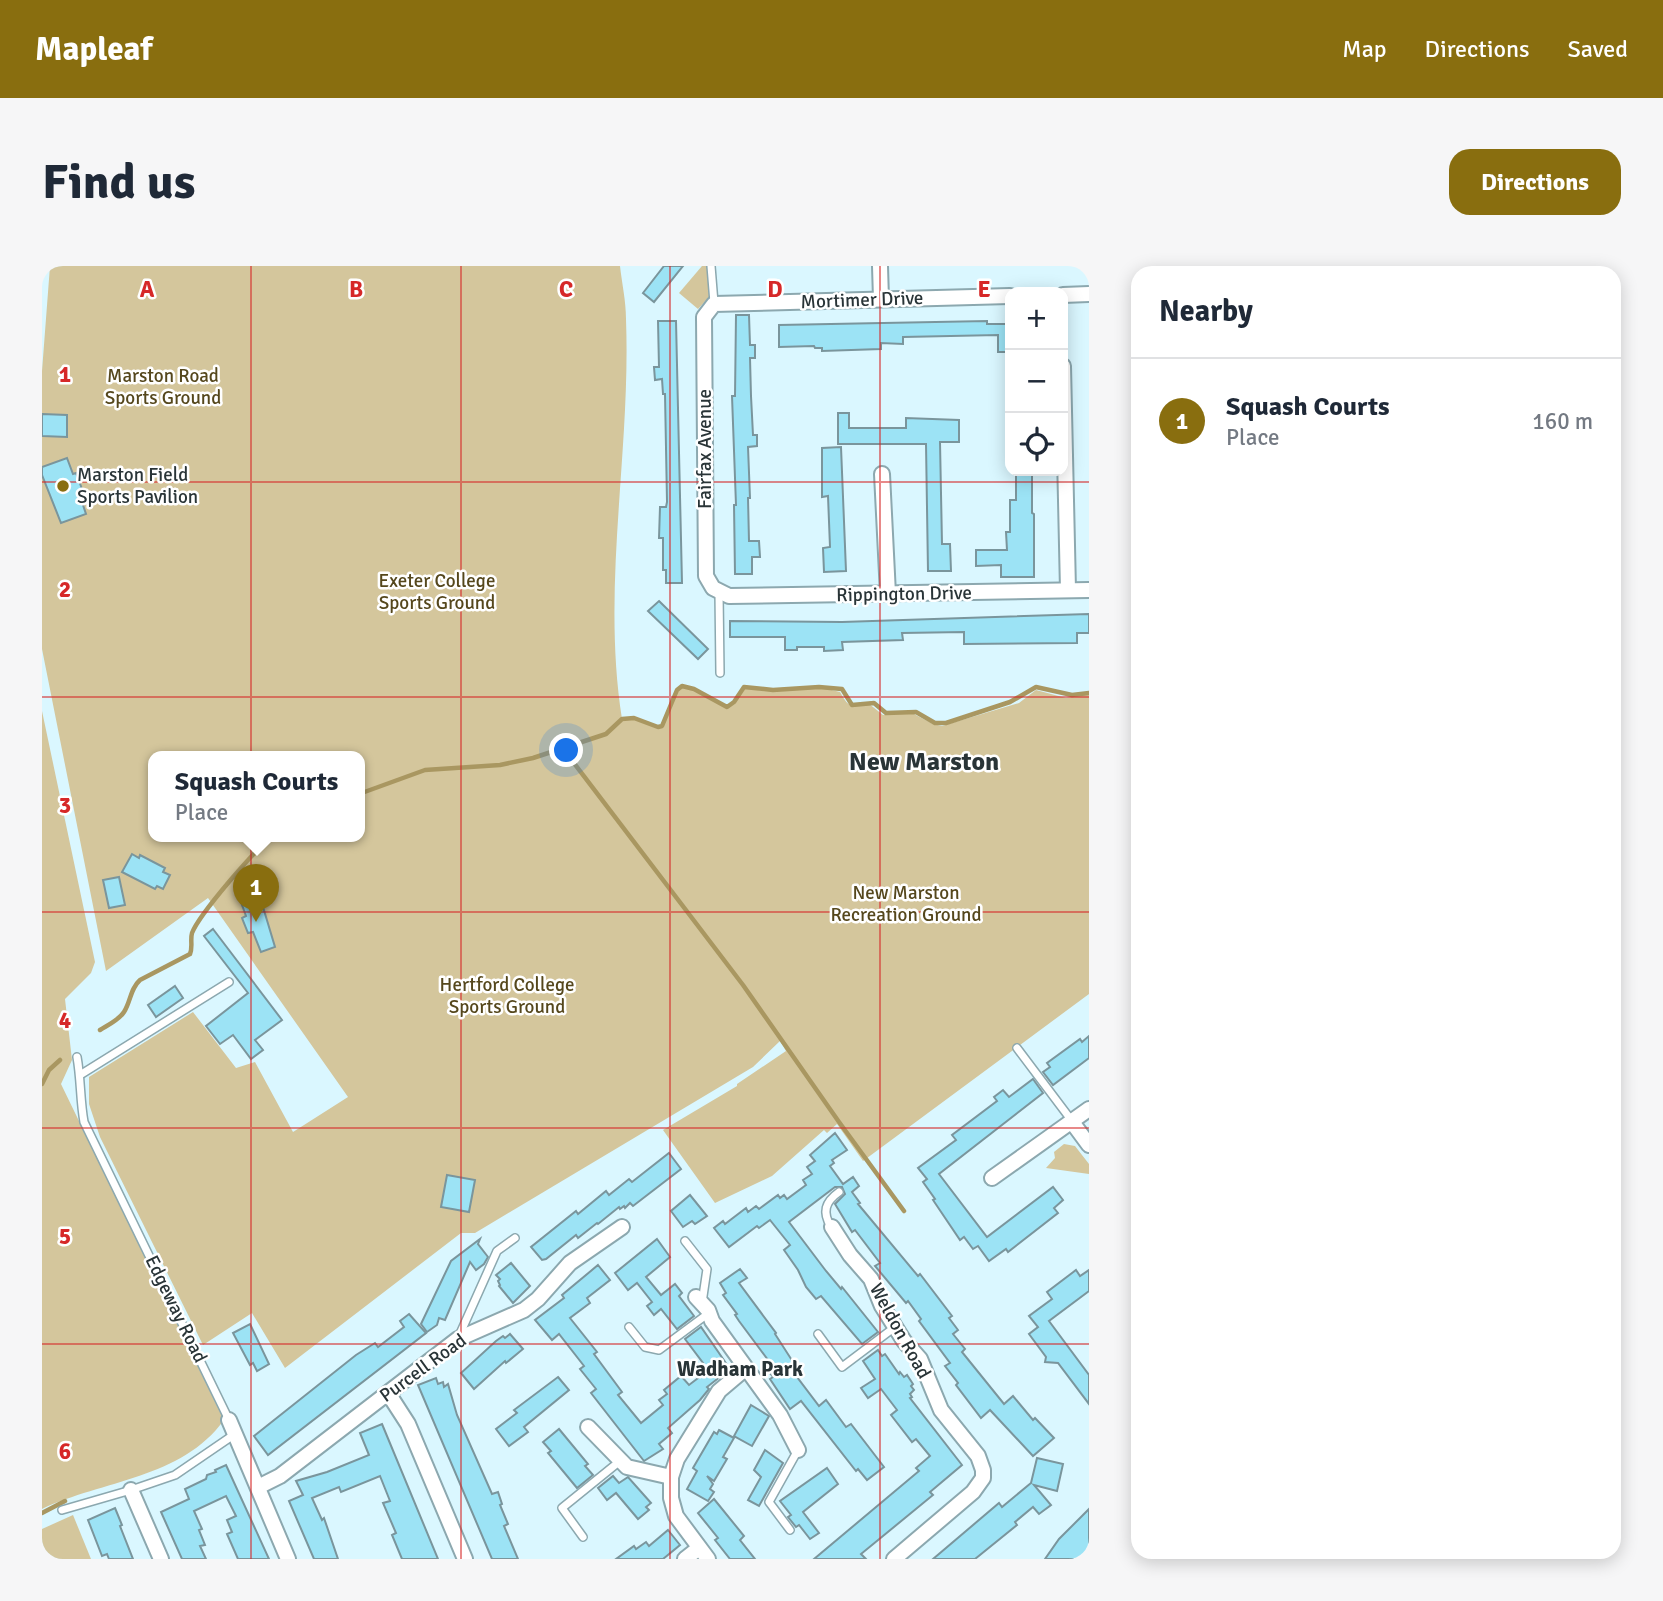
<!DOCTYPE html>
<meta charset="utf-8">
<style>
:root{--surface:#fff;--page:#f6f6f7;--text:#1f2937;--muted:#747a83;--line:#e0e1e3;--accent:#896e0f}
body{margin:0;font-family:Signika,sans-serif;background:var(--page);color:var(--text)}
.controls{position:absolute;right:21px;top:21px;display:grid;overflow:hidden;border-radius:14px;box-shadow:0 4px 18px #0003}
.controls button{width:63px;height:63px;display:grid;place-items:center;padding:0;border:0;border-bottom:2px solid var(--line);background:var(--surface);color:var(--text);font:35px sans-serif}
.you{position:absolute;left:525px;top:485px;width:24px;height:24px;margin:-18px;border:5px solid #fff;border-radius:50%;background:#1a73e8;box-shadow:0 0 0 10px #1a73e833}
.badge{display:grid;place-items:center;width:46px;height:46px;border-radius:50%;background:var(--accent);color:#fff;font-size:23px;font-weight:700}
.pin{position:absolute;translate:-50% -58px;filter:drop-shadow(0 2px 4px #0008)}
.pin::after{content:'';position:absolute;top:37px;width:24px;height:21px;background:inherit;clip-path:polygon(0 0,100% 0,50% 100%)}
.popup{position:absolute;left:106px;top:485px;width:217px;height:91px;box-sizing:border-box;display:grid;place-content:center;border-radius:14px;background:var(--surface);filter:drop-shadow(0 2px 5px #0005);font-size:23px;white-space:nowrap;color:var(--muted)}
.popup b{font-size:26px;color:var(--text)}
.popup::after{content:'';position:absolute;left:50%;top:100%;margin-left:-14px;border:14px solid transparent;border-top-color:var(--surface)}
.list{margin:0;padding:0;list-style:none}
h2{display:flex;justify-content:space-between;align-items:center;height:91px;margin:0;padding:0 28px;font-size:30px}
h2 small{font-size:23px;font-weight:400;color:var(--muted)}
.list li{display:grid;grid-template-columns:46px 1fr auto;gap:21px;align-items:center;box-sizing:border-box;height:126px;padding:0 28px;border-top:2px solid var(--line)}
.list b{display:block;font-size:26px;white-space:nowrap}
.list p{margin:0;font-size:23px;white-space:nowrap;color:var(--muted)}
.list em{font-size:23px;font-style:normal;color:var(--muted)}
.icon{flex:none;width:38px;height:38px;fill:none;stroke:currentColor;stroke-width:2;stroke-linecap:round;stroke-linejoin:round}
.map{position:relative;flex:none;width:1047px;height:1293px;overflow:hidden;border-radius:21px}
header{display:flex;align-items:center;gap:42px;box-sizing:border-box;height:98px;padding:0 35px;background:var(--accent);color:#fff}
header strong{font-size:33px}
nav{display:flex;gap:38px;margin-inline-start:auto;font-size:24px}
.intro{display:flex;align-items:center;justify-content:space-between;box-sizing:border-box;height:168px;padding:0 42px}
h1{margin:0;font-size:49px}
.button{padding:18px 32px;border-radius:21px;background:var(--accent);color:#fff;font-size:24px;font-weight:700}
main{display:flex;gap:42px;padding:0 42px}
aside{flex:1;background:var(--surface);border-radius:21px;box-shadow:0 4px 18px #0003}
.map>svg:first-child{display:block}
.green{fill:#d4c69c;fill-rule:evenodd}
.lines{fill:none;stroke-linecap:round;stroke-linejoin:round}
.stream{stroke:#a99761;stroke-width:4.5}
.building{fill:#9ce3f5;stroke:#7a959c;stroke-width:2}
.service-casing{stroke:#8ca8af;stroke-width:10}
.minor-casing{stroke:#8ca8af;stroke-width:18}
.service{stroke:#fff;stroke-width:7}
.minor{stroke:#fff;stroke-width:14}
.grid{fill:none;stroke:#d62828;stroke-width:2;stroke-opacity:0.55}
.poi-dot{fill:#896e0f;stroke:#fff;stroke-width:2.5}
.labels{text-anchor:middle;dominant-baseline:central;stroke-width:5;stroke-linejoin:round;paint-order:stroke}
.street-label{font-size:19px;fill:#293437;stroke:#fff}
.park-label{font-size:19px;fill:#55471c;stroke:#fff}
.poi-label{font-size:19px;fill:#293437;stroke:#fff;text-anchor:start}
.neighbourhood-label{font-size:21px;font-weight:bold;fill:#293437;stroke:#fff}
.district-label{font-size:26px;font-weight:bold;fill:#293437;stroke:#fff}
.grid-label{font-size:23px;text-anchor:middle;font-weight:bold;fill:#d62828;stroke:#fff;stroke-width:5;stroke-linejoin:round;paint-order:stroke}
</style>
<header>
<strong>Mapleaf</strong>
<nav><a>Map</a><a>Directions</a><a>Saved</a></nav>
</header>
<div class="intro"><h1>Find us</h1><a class="button">Directions</a></div>
<main>
<div class="map">
<svg width="1047" height="1293" viewBox="0 0 1047 1293">
<rect width="100%" height="100%" fill="#daf7ff"/>
<g class="green">
<path d="M 8,0 L 578,0 C 580,18 584,35 584,53 C 589,187 559,320 580,453 L 592,452 L 615,461 L 620,460 L 635,424 L 640,420 L 652,423 L 685,441 L 692,436 L 702,421 L 721,425 L 777,421 L 798,426 C 808,444 808,439 826,437 L 841,449 L 870,447 L 891,458 L 900,460 L 977,437 L 994,424 L 1024,432 L 1047,428 L 1047,728 L 821,895 L 795,858 L 785,867 L 782,864 L 730,910 L 673,937 L 621,864 L 695,820 L 695,818 L 744,785 L 738,775 L 711,801 L 433,967 L 419,967 L 243,1102 L 210,1047 L 161,1079 L 58,871 L 47,838 L 47,811 L 151,746 L 194,802 L 213,796 L 251,866 L 306,831 L 166,632 L 64,705 L 0,383 L 0,105 ZM 111,490 L 317,490 L 317,570 L 111,570 Z"/>
<path d="M 660,0 L 667,0 L 669,29 L 656,43 L 637,27 Z"/>
<path d="M 0,445 L 53,696 L 49,707 L 23,733 L 30,794 L 19,818 L 182,1154 C 139,1213 61,1214 0,1243 Z"/>
<path d="M 1022,878 L 1033,880 L 1047,898 L 1047,908 L 1004,902 L 1013,892 L 1012,886 Z"/>
<path d="M 31,1249 L 49,1293 L 0,1293 L 0,1263 Z"/>
</g>
<g class="lines">
<g class="stream">
<path d="M 522,484 L 701,719 L 797,856 L 862,945"/>
<path d="M 317,528 L 383,504 L 458,499 L 491,492 L 564,468 L 580,453 L 592,452 L 616,461 L 620,460 L 635,424 L 640,420 L 652,423 L 685,441 L 692,436 L 702,421 L 731,424 L 777,421 L 800,423 L 810,439 L 832,437 L 844,447 L 874,446 L 893,457 L 904,457 L 968,436 L 994,421 L 1030,429 L 1047,427"/>
<path d="M 58,764 C 66,759 77,754 82,746 C 89,735 88,723 98,714 L 148,688 C 151,681 148,674 150,667 C 157,649 215,580 232,570"/>
<path d="M 0,818 L 7,804 L 18,794"/>
<path d="M 0,1247 L 23,1235"/>
</g>
</g>
<g class="building">
<path d="M 622,0 L 641,0 L 612,36 L 601,27 Z"/>
<path d="M 694,49 L 707,49 L 708,79 L 713,79 L 713,92 L 708,92 L 709,130 L 711,169 L 715,169 L 715,180 L 706,181 L 708,232 L 706,232 L 707,275 L 717,275 L 718,291 L 710,291 L 710,308 L 693,308 L 692,239 L 694,239 L 690,130 L 693,130 Z"/>
<path d="M 616,55 L 634,55 L 640,317 L 624,317 L 624,304 L 621,304 L 621,272 L 617,272 L 618,241 L 624,241 L 625,236 L 623,128 L 621,128 L 620,113 L 613,114 L 612,101 L 617,101 Z"/>
<path d="M 945,55 L 945,58 L 968,58 L 968,86 L 956,86 L 956,69 L 861,71 L 861,78 L 839,77 L 839,83 L 780,85 L 780,82 L 773,82 L 772,80 L 737,81 L 737,59 Z"/>
<path d="M 796,147 L 807,147 L 807,162 L 864,162 L 864,152 L 917,154 L 917,176 L 898,176 L 900,278 L 908,278 L 909,305 L 886,305 L 884,178 L 796,178 Z"/>
<path d="M 0,148 L 25,149 L 25,171 L 0,170 Z"/>
<path d="M 799,181 L 804,305 L 782,306 L 781,282 L 788,281 L 786,230 L 780,231 L 780,182 Z"/>
<path d="M 25,192 L 31,208 L 34,207 L 43,231 L 39,233 L 44,248 L 19,257 L 0,209 L 0,201 Z"/>
<path d="M 974,205 L 990,205 L 990,247 L 992,248 L 992,311 L 959,311 L 959,299 L 934,300 L 934,284 L 965,284 L 964,266 L 968,266 L 968,234 L 974,234 Z"/>
<path d="M 617,335 L 666,383 L 656,393 L 606,345 Z"/>
<path d="M 1047,348 L 1047,367 L 1035,367 L 1035,377 L 922,378 L 922,366 L 860,367 L 861,374 L 800,376 L 801,384 L 782,385 L 782,381 L 755,381 L 755,384 L 743,384 L 743,371 L 688,371 L 688,355 L 800,356 Z"/>
<path d="M 90,588 L 97,592 L 98,589 L 123,602 L 121,606 L 128,609 L 121,623 L 115,620 L 113,623 L 80,606 Z"/>
<path d="M 77,611 L 83,639 L 67,642 L 61,614 Z"/>
<path d="M 211,622 L 218,642 L 221,641 L 233,681 L 219,686 L 211,666 L 206,667 L 200,652 L 204,650 L 196,628 Z"/>
<path d="M 171,663 L 240,754 L 213,774 L 221,784 L 209,793 L 191,769 L 178,778 L 164,760 L 206,727 L 162,670 Z"/>
<path d="M 133,720 L 141,732 L 114,751 L 106,739 Z"/>
<path d="M 1047,770 L 1047,792 L 1011,819 L 1001,806 L 1008,801 L 1005,797 L 1038,773 L 1040,776 Z"/>
<path d="M 991,813 L 1001,827 L 897,908 L 945,971 L 1011,921 L 1021,934 L 1012,942 L 1016,947 L 966,986 L 964,983 L 947,995 L 936,980 L 931,983 L 922,971 L 918,974 L 891,934 L 893,933 L 881,916 L 885,913 L 876,902 L 914,874 L 910,869 L 955,835 L 952,831 L 961,824 L 967,831 Z"/>
<path d="M 793,867 L 805,884 L 790,894 L 792,897 L 788,900 L 801,918 L 811,911 L 817,920 L 810,926 L 818,937 L 816,938 L 876,1010 L 878,1008 L 910,1050 L 907,1052 L 916,1064 L 911,1068 L 923,1083 L 920,1086 L 962,1138 L 971,1130 L 991,1154 L 993,1152 L 1012,1172 L 991,1190 L 948,1144 L 939,1152 L 914,1119 L 916,1117 L 903,1100 L 908,1097 L 877,1055 L 879,1053 L 866,1035 L 864,1037 L 833,1000 L 838,997 L 813,964 L 810,966 L 793,938 L 803,928 L 800,921 L 793,921 L 747,956 L 784,1005 L 799,1023 L 800,1021 L 836,1066 L 820,1078 L 779,1030 L 774,1033 L 764,1021 L 756,1004 L 742,984 L 748,979 L 728,954 L 717,962 L 715,960 L 687,981 L 672,962 L 681,955 L 683,958 L 704,942 L 706,946 L 714,940 L 717,943 L 736,929 L 738,932 L 742,929 L 745,933 L 764,919 L 761,914 L 770,908 L 765,901 L 773,895 L 768,889 Z"/>
<path d="M 627,887 L 639,903 L 591,940 L 588,937 L 583,942 L 582,940 L 578,943 L 577,941 L 556,958 L 555,957 L 536,972 L 534,969 L 504,993 L 500,994 L 489,981 L 534,945 L 536,948 L 564,925 L 567,929 L 587,913 L 590,916 Z"/>
<path d="M 405,909 L 433,914 L 427,946 L 399,941 Z"/>
<path d="M 648,929 L 665,950 L 653,958 L 650,955 L 641,961 L 629,945 Z"/>
<path d="M 438,973 L 436,978 L 446,991 L 442,998 L 434,1004 L 428,996 L 403,1054 L 397,1052 L 395,1059 L 385,1066 L 379,1058 L 409,995 Z"/>
<path d="M 615,973 L 628,991 L 604,1011 L 619,1029 L 633,1018 L 640,1027 L 637,1030 L 652,1050 L 635,1063 L 619,1043 L 612,1049 L 605,1040 L 610,1036 L 595,1017 L 586,1024 L 573,1007 Z"/>
<path d="M 469,997 L 488,1020 L 471,1037 L 457,1020 L 458,1019 L 456,1015 L 458,1013 L 454,1009 Z"/>
<path d="M 556,999 L 568,1014 L 545,1032 L 548,1037 L 528,1052 L 555,1086 L 552,1088 L 580,1126 L 576,1129 L 599,1157 L 621,1139 L 617,1134 L 625,1128 L 622,1124 L 639,1110 L 647,1119 L 664,1106 L 659,1098 L 661,1097 L 643,1073 L 659,1061 L 688,1103 L 665,1121 L 667,1123 L 658,1134 L 626,1162 L 630,1167 L 617,1178 L 621,1183 L 602,1195 L 549,1127 L 554,1123 L 538,1103 L 542,1100 L 517,1068 L 510,1074 L 493,1054 L 522,1032 L 520,1029 Z"/>
<path d="M 698,1003 L 705,1012 L 697,1017 L 734,1067 L 733,1068 L 753,1099 L 749,1103 L 777,1140 L 784,1134 L 804,1161 L 809,1158 L 842,1201 L 825,1214 L 816,1203 L 814,1205 L 759,1135 L 748,1143 L 728,1113 L 731,1111 L 727,1106 L 732,1102 L 697,1055 L 693,1049 L 695,1048 L 681,1029 L 684,1027 L 678,1017 Z"/>
<path d="M 1034,1004 L 1038,1010 L 1047,1004 L 1047,1025 L 1007,1055 L 1047,1109 L 1047,1138 L 1016,1097 L 1003,1096 L 1004,1091 L 987,1068 L 996,1061 L 987,1050 L 1010,1033 L 1005,1026 Z"/>
<path d="M 367,1048 L 384,1067 L 226,1189 L 212,1170 L 314,1089 L 333,1077 L 336,1081 L 362,1061 L 358,1055 Z"/>
<path d="M 208,1058 L 227,1098 L 215,1105 L 211,1097 L 208,1099 L 191,1067 Z"/>
<path d="M 468,1068 L 481,1083 L 464,1097 L 463,1095 L 432,1123 L 419,1107 L 454,1075 L 461,1070 L 463,1072 Z"/>
<path d="M 836,1084 L 840,1090 L 843,1088 L 857,1108 L 858,1106 L 862,1111 L 865,1109 L 871,1118 L 869,1120 L 872,1124 L 868,1128 L 870,1131 L 868,1132 L 920,1199 L 888,1226 L 891,1229 L 819,1288 L 824,1293 L 772,1293 L 877,1205 L 874,1202 L 888,1190 L 874,1173 L 870,1176 L 849,1149 L 855,1144 L 839,1123 L 826,1132 L 819,1122 L 833,1113 L 821,1095 Z"/>
<path d="M 516,1111 L 527,1124 L 482,1161 L 486,1166 L 467,1180 L 454,1163 L 475,1147 L 472,1144 Z"/>
<path d="M 394,1112 L 396,1118 L 401,1116 L 402,1121 L 406,1118 L 415,1149 L 450,1228 L 456,1226 L 460,1238 L 458,1239 L 466,1258 L 462,1260 L 476,1293 L 450,1293 L 376,1119 Z"/>
<path d="M 709,1139 L 727,1150 L 710,1180 L 692,1170 Z"/>
<path d="M 340,1158 L 396,1293 L 360,1293 L 350,1269 L 354,1267 L 341,1237 L 348,1235 L 338,1210 L 299,1226 L 297,1221 L 270,1232 L 280,1254 L 282,1252 L 296,1293 L 272,1293 L 247,1235 L 261,1229 L 254,1215 L 285,1206 L 327,1189 L 318,1167 Z"/>
<path d="M 517,1163 L 546,1198 L 543,1200 L 551,1209 L 535,1222 L 506,1187 L 509,1185 L 501,1176 Z"/>
<path d="M 677,1164 L 692,1172 L 681,1191 L 685,1193 L 672,1215 L 665,1210 L 671,1218 L 668,1223 L 672,1226 L 666,1235 L 645,1223 L 655,1205 L 651,1202 L 672,1166 L 675,1168 Z"/>
<path d="M 723,1184 L 741,1197 L 717,1240 L 706,1234 L 719,1211 L 712,1204 Z"/>
<path d="M 995,1192 L 1021,1198 L 1015,1225 L 992,1219 L 1009,1239 L 997,1248 L 991,1241 L 973,1256 L 975,1259 L 933,1293 L 891,1293 L 957,1237 L 960,1241 L 989,1217 Z"/>
<path d="M 184,1199 L 227,1293 L 196,1293 L 185,1268 L 190,1266 L 185,1254 L 194,1250 L 184,1230 L 152,1245 L 160,1263 L 157,1264 L 163,1279 L 158,1280 L 164,1293 L 140,1293 L 119,1246 L 147,1233 L 143,1223 L 164,1213 L 165,1209 L 174,1206 L 173,1204 Z"/>
<path d="M 785,1202 L 796,1218 L 761,1246 L 777,1267 L 768,1273 L 757,1259 L 754,1261 L 746,1251 L 749,1249 L 738,1235 Z"/>
<path d="M 571,1210 L 577,1217 L 586,1211 L 609,1237 L 604,1241 L 607,1244 L 596,1253 L 574,1227 L 565,1234 L 556,1222 Z"/>
<path d="M 672,1233 L 702,1270 L 698,1274 L 713,1293 L 688,1293 L 673,1274 L 676,1272 L 656,1247 Z"/>
<path d="M 73,1242 L 80,1259 L 78,1260 L 91,1293 L 67,1293 L 65,1288 L 60,1290 L 46,1254 Z"/>
<path d="M 1047,1243 L 1047,1293 L 1003,1293 L 1017,1273 Z"/>
<path d="M 626,1264 L 638,1279 L 621,1293 L 574,1293 L 592,1280 L 594,1283 L 604,1276 L 607,1280 Z"/>
</g>
<g class="lines">
<defs>
<g id="service">
<path d="M 669,0 L 672,37"/>
<path d="M 677,327 L 678,407"/>
<path d="M 975,782 L 1030,855"/>
<path d="M 35,791 C 39,813 38,834 42,856 L 187,1154"/>
<path d="M 38,809 L 187,716"/>
<path d="M 789,961 C 780,946 783,936 797,926"/>
<path d="M 643,975 L 665,1003 L 660,1037"/>
<path d="M 587,1061 L 603,1081 L 617,1084 L 667,1047"/>
<path d="M 776,1068 L 800,1101 L 853,1061"/>
<path d="M 417,1070 L 455,985 L 473,972"/>
<path d="M 20,1244 L 89,1224 L 133,1209 L 193,1168"/>
<path d="M 748,1264 L 727,1236 L 756,1184"/>
<path d="M 541,1271 L 520,1242 L 578,1195"/>
</g>
<g id="minor">
<path d="M 838,0 L 839,33"/>
<path d="M 1021,29 L 1047,28"/>
<path d="M 968,30 L 672,38 L 662,51 L 664,310 L 671,322 L 687,330 L 1047,324"/>
<path d="M 1021,100 L 1026,324"/>
<path d="M 840,208 L 846,328"/>
<path d="M 1030,856 L 1047,879"/>
<path d="M 950,912 L 1047,843"/>
<path d="M 790,961 L 808,989 L 829,1013 L 840,1040 L 862,1075 L 878,1093 L 899,1144 L 936,1190 L 941,1204 L 941,1212 L 931,1226 L 852,1293"/>
<path d="M 654,1031 L 666,1044 L 670,1055 L 738,1149 L 756,1184"/>
<path d="M 346,1127 L 366,1158 L 423,1293"/>
<path d="M 187,1154 L 246,1293"/>
<path d="M 546,1161 L 585,1201 L 629,1211"/>
<path d="M 216,1221 L 238,1210 L 416,1073 L 482,1044 L 496,1033 L 528,997 L 580,961"/>
<path d="M 89,1224 L 119,1293"/>
<path d="M 643,1293 L 657,1282"/>
<path d="M 666,1293 L 634,1250 L 629,1232 L 629,1211 L 635,1193 L 677,1125 L 703,1103"/>
</g>
</defs>
<use href="#service" class="service-casing"/>
<use href="#minor" class="minor-casing"/>
<use href="#service" class="service"/>
<use href="#minor" class="minor"/>
</g>
<path class="grid" d="M 209,0 L 209,1293M 419,0 L 419,1293M 628,0 L 628,1293M 838,0 L 838,1293M 0,216 L 1047,216M 0,431 L 1047,431M 0,646 L 1047,646M 0,862 L 1047,862M 0,1078 L 1047,1078"/>
<circle class="poi-dot" cx="21" cy="220" r="7"/>
<g class="labels">
<g class="street-label">
<text transform="translate(820 34) rotate(-2)">Mortimer Drive</text>
<text transform="translate(663 183) rotate(-90)">Fairfax Avenue</text>
<text transform="translate(862 328) rotate(-1)">Rippington Drive</text>
<text transform="translate(134 1043) rotate(64)">Edgeway Road</text>
<text transform="translate(858 1065) rotate(61)">Weldon Road</text>
<text transform="translate(381 1102) rotate(-36)">Purcell Road</text>
</g>
<g class="park-label">
<text x="121" y="110">Marston Road<tspan x="121" dy="22">Sports Ground</tspan></text>
<text x="395" y="315">Exeter College<tspan x="395" dy="22">Sports Ground</tspan></text>
<text x="864" y="627">New Marston<tspan x="864" dy="22">Recreation Ground</tspan></text>
<text x="465" y="719">Hertford College<tspan x="465" dy="22">Sports Ground</tspan></text>
</g>
<g class="poi-label">
<text x="35" y="209">Marston Field<tspan x="35" dy="22">Sports Pavilion</tspan></text>
</g>
<g class="neighbourhood-label">
<text x="698" y="1103">Wadham Park</text>
</g>
<g class="district-label">
<text x="882" y="496">New Marston</text>
</g>
</g>
<g class="grid-label">
<text x="105" y="31">A</text>
<text x="314" y="31">B</text>
<text x="524" y="31">C</text>
<text x="733" y="31">D</text>
<text x="942" y="31">E</text>
<text x="23" y="116">1</text>
<text x="23" y="331">2</text>
<text x="23" y="547">3</text>
<text x="23" y="762">4</text>
<text x="23" y="978">5</text>
<text x="23" y="1193">6</text>
</g>
</svg>
<div class="controls">
<button>+</button>
<button>−</button>
<button><svg class="icon" aria-label="locate" viewBox="0 0 24 24"><circle cx="12" cy="12" r="6"/><path d="M12 2v4M12 18v4M2 12h4M18 12h4"/></svg></button>
</div>
<div class="you"></div>
<div class="pin badge" style="left:214px;top:656px">1</div>
<div class="popup"><b>Squash Courts</b>Place</div>
</div>
<aside>
<h2>Nearby<small></small></h2>
<ul class="list">
<li><span class="badge">1</span><div><b>Squash Courts</b><p>Place</p></div><em>160 m</em></li>
</ul>
</aside>
</main>
